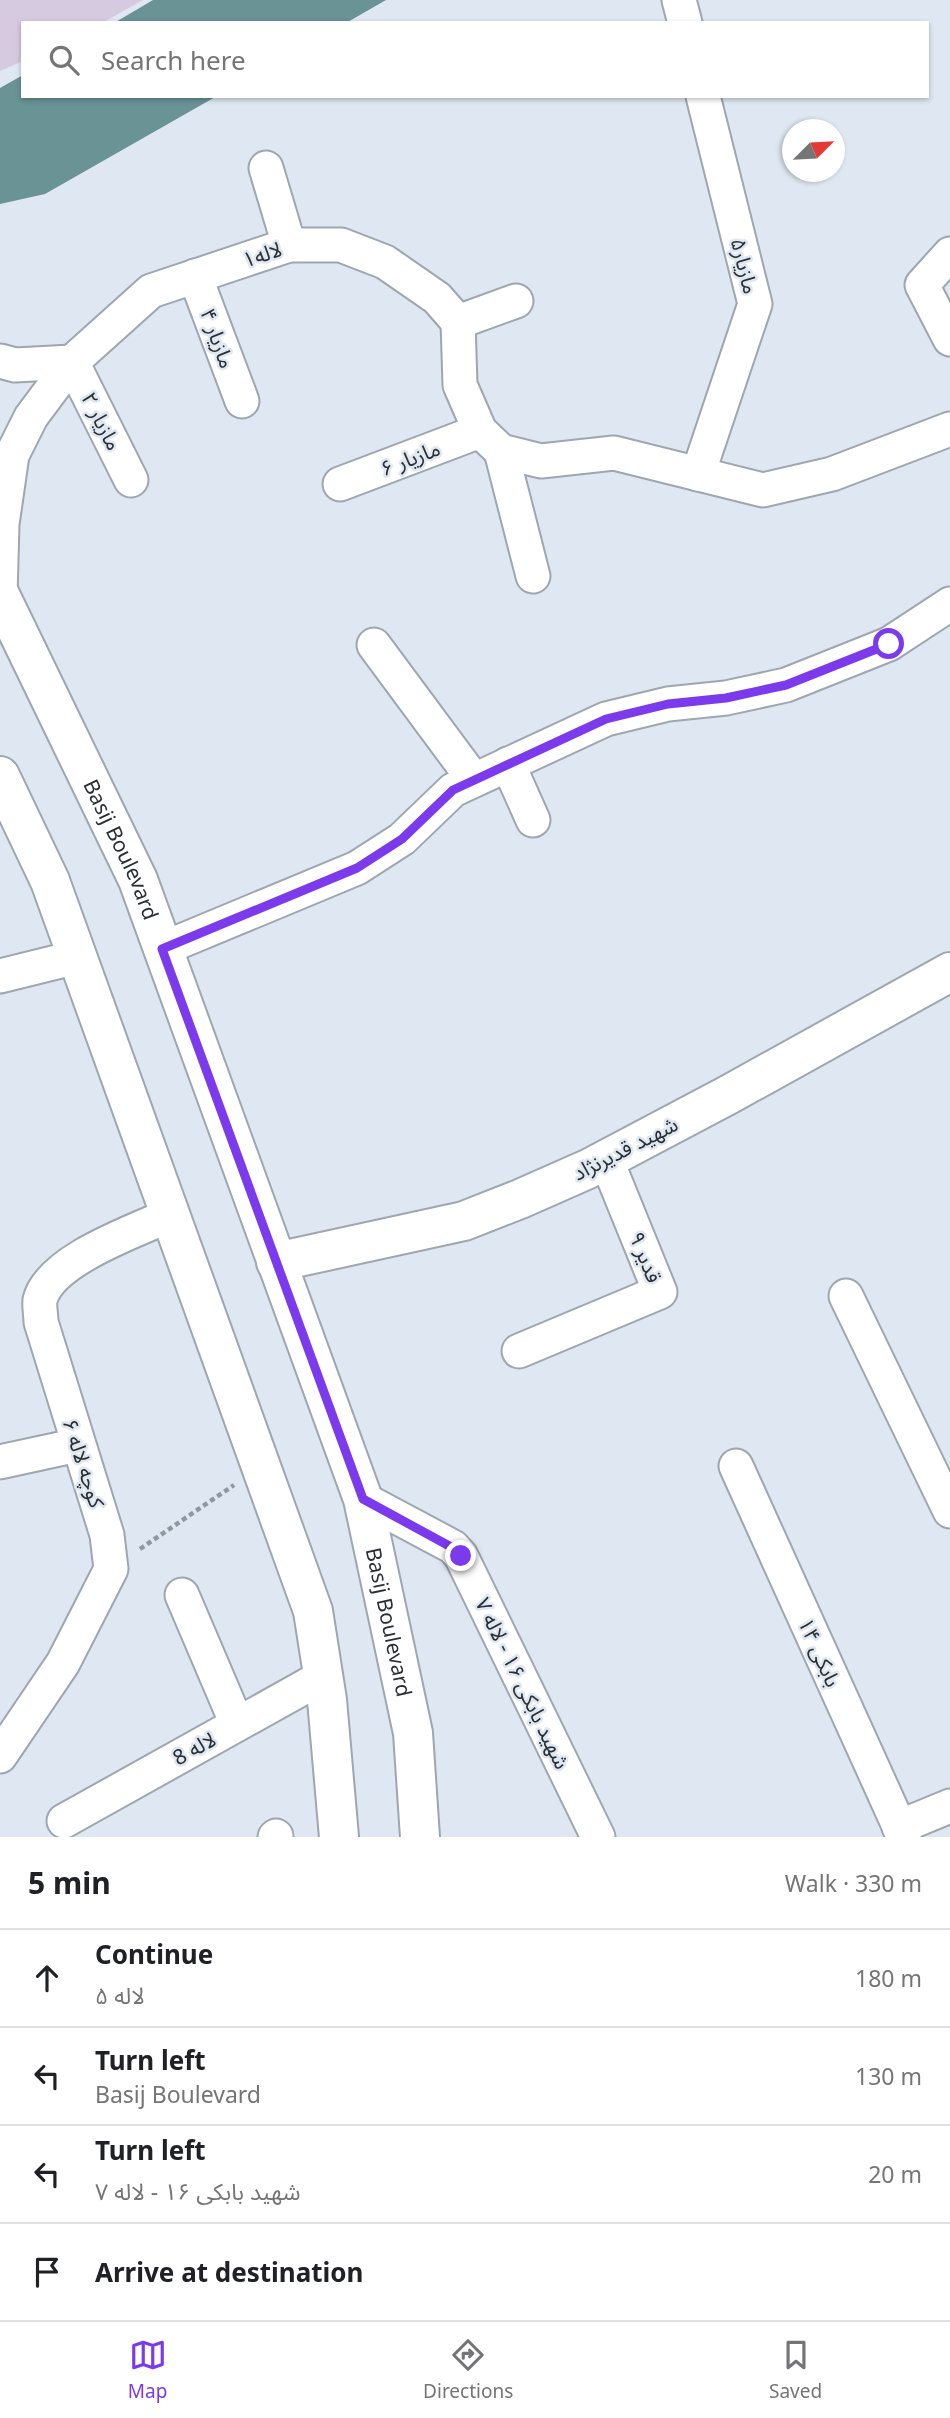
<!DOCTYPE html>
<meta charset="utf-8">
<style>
:root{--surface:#fff;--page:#f2f2f2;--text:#202124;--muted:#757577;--line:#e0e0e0;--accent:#7c3aed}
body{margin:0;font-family:"Noto Sans","Noto Sans Arabic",sans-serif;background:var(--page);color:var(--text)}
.compass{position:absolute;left:782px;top:119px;width:63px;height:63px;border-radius:50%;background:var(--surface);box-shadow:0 2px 5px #0004;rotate:66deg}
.stop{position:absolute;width:21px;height:21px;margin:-16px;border:5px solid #7c3aed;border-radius:50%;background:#fff}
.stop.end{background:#7c3aed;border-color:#fff;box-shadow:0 2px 7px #0008}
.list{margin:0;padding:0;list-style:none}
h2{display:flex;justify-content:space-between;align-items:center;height:91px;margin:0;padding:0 28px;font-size:30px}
h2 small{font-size:23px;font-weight:400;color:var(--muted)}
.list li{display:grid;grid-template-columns:46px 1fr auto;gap:21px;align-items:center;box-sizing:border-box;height:98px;padding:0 28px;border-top:2px solid var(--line)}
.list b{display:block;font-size:26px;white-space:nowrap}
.list p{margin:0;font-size:23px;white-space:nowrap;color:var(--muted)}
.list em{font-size:23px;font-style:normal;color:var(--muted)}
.icon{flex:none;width:38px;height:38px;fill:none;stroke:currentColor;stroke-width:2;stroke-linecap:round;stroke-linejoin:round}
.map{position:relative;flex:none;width:950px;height:1837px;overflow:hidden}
.search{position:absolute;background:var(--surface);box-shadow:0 2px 5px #0004;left:21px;right:21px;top:21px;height:77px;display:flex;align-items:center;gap:18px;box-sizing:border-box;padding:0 24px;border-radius:0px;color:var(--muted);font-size:26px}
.sheet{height:483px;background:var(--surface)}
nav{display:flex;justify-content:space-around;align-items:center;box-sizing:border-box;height:98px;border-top:2px solid var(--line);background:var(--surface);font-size:19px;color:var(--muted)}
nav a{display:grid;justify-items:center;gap:4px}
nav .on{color:var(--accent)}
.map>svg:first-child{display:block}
.green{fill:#d5cae0}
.water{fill:#6a9395}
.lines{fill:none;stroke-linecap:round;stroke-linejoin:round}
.street-casing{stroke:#9ea6af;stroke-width:37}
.secondary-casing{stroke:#9ea6af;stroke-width:42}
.primary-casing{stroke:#9ea6af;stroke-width:42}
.path{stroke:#90979e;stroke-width:4.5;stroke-dasharray:5 3.5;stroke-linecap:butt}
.street{stroke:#fff;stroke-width:33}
.secondary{stroke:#fff;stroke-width:38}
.primary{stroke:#fff;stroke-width:38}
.route{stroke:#7c3aed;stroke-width:9}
.labels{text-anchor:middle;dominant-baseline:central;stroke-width:5;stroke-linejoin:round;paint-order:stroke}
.street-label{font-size:21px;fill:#2b2f32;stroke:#dfe8f2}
</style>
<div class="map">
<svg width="950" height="1837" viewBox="0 0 950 1837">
<rect width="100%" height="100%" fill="#dfe8f2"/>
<path class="green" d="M 0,0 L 143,0 L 102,23 L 23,23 L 23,61 L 0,71 Z"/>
<g class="water">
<path d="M 153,0 L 386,0 L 346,23 L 114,23 Z"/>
<path d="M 23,75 L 23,96 L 217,96 L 45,194 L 0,204 L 0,88 Z"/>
</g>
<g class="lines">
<defs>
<g id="street">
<path d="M 679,0 L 685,23"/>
<path d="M 266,168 L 289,245"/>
<path d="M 950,254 L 922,285 L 950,339"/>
<path d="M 195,276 L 242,401"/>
<path d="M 458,322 L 460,385 L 480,431 L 501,451 L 541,461 L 614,453 L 763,490 L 832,474 L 950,429"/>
<path d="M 458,322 L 516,301"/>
<path d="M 0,361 L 15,365 L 72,362"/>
<path d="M 72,362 L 131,480"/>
<path d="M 501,451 L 533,576"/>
<path d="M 698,474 L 755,304 L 703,96"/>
<path d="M 340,484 L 480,431"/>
<path d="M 0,596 L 2,524 L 12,455 L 31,417 L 72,362 L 151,291 L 289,245 L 341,245 L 385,262 L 437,298 L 458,322"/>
<path d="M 374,645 L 474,780"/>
<path d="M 508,764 L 533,820"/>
<path d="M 162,949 L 357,868 L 402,839 L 453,790 L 606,719 L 668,704 L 726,698 L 786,685 L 889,644 L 950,604"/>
<path d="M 0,976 L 77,957"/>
<path d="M 846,1296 L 950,1511"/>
<path d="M 519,1351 L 660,1292 L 606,1159"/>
<path d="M 0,1462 L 78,1445"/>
<path d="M 736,1466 L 904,1837"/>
<path d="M 363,1499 L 453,1547 L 461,1556 L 598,1837"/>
<path d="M 182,1595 L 237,1724"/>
<path d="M 0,1756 L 63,1663 L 111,1569 L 107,1535 L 41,1322 C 41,1315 39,1306 40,1300 C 50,1260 135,1231 170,1215"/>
<path d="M 64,1821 L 324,1676"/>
<path d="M 899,1827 L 950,1806"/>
<path d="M 275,1837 L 276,1836"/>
</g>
<path id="secondary" d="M 276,1262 L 464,1221 L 520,1199 L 588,1169 L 728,1095 L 950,972"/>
<g id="primary">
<path id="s1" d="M 0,595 L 138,880 L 363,1499 L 413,1733 L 420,1837"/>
<path d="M 0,776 L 50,881 L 313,1611 L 327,1700 L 339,1837"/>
</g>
</defs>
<use href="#street" class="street-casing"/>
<use href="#secondary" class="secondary-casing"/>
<use href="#primary" class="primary-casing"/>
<path class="path" d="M 140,1549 L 234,1485"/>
<use href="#street" class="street"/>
<use href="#secondary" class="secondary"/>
<use href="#primary" class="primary"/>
</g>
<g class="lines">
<path class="route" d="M 461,1556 L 453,1548 L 363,1499 L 162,949 L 357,868 L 402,839 L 453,790 L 606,719 L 668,704 L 726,698 L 786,685 L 889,644"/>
</g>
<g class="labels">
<g class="street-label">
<text transform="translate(262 254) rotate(-18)">لاله۱</text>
<text transform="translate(745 266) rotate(76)">مازیار۵</text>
<text transform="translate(218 338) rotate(70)">مازیار ۴</text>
<text transform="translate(102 421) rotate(63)">مازیار ۲</text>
<text transform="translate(410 458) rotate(-21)">مازیار ۶</text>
<text stroke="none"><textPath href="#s1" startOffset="282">Basij Boulevard</textPath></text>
<text transform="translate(625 1148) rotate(-27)">شهید قدیرنژاد</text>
<text transform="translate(646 1257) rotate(68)">قدیر ۹</text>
<text transform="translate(84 1463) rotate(72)">کوچه لاله ۶</text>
<text stroke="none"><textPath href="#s1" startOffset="1101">Basij Boulevard</textPath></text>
<text transform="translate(820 1652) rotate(66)">بابکی ۱۴</text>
<text transform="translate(523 1683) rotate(64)">شهید بابکی ۱۶ - لاله ۷</text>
<text transform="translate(194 1748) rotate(-29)">لاله 8</text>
</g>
</g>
</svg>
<svg class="compass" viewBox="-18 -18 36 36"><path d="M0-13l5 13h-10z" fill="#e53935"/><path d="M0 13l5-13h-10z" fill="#757577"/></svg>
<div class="stop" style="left:889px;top:644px"></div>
<div class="stop end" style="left:461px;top:1556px"></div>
<div class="search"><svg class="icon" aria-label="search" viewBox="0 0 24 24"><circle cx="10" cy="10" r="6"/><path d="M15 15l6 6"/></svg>Search here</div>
</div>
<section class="sheet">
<h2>5 min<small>Walk · 330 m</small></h2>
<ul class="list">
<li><svg class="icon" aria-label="ahead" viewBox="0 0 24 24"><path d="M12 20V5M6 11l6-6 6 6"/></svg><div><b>Continue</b><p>لاله ۵</p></div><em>180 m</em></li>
<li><svg class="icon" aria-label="left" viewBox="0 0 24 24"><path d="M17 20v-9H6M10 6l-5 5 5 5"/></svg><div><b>Turn left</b><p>Basij Boulevard</p></div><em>130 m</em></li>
<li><svg class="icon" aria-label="left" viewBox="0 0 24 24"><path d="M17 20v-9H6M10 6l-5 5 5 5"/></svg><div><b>Turn left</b><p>شهید بابکی ۱۶ - لاله ۷</p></div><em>20 m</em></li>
<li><svg class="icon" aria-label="arrive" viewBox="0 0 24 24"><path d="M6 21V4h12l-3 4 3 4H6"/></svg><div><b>Arrive at destination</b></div></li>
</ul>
</section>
<nav>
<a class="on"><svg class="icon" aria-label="map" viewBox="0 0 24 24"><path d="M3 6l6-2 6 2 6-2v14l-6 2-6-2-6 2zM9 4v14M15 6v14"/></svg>Map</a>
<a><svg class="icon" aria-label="directions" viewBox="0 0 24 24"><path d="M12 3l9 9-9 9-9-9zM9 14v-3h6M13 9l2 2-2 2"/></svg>Directions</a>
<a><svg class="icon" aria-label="saved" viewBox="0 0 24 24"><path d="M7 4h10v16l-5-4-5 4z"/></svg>Saved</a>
</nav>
